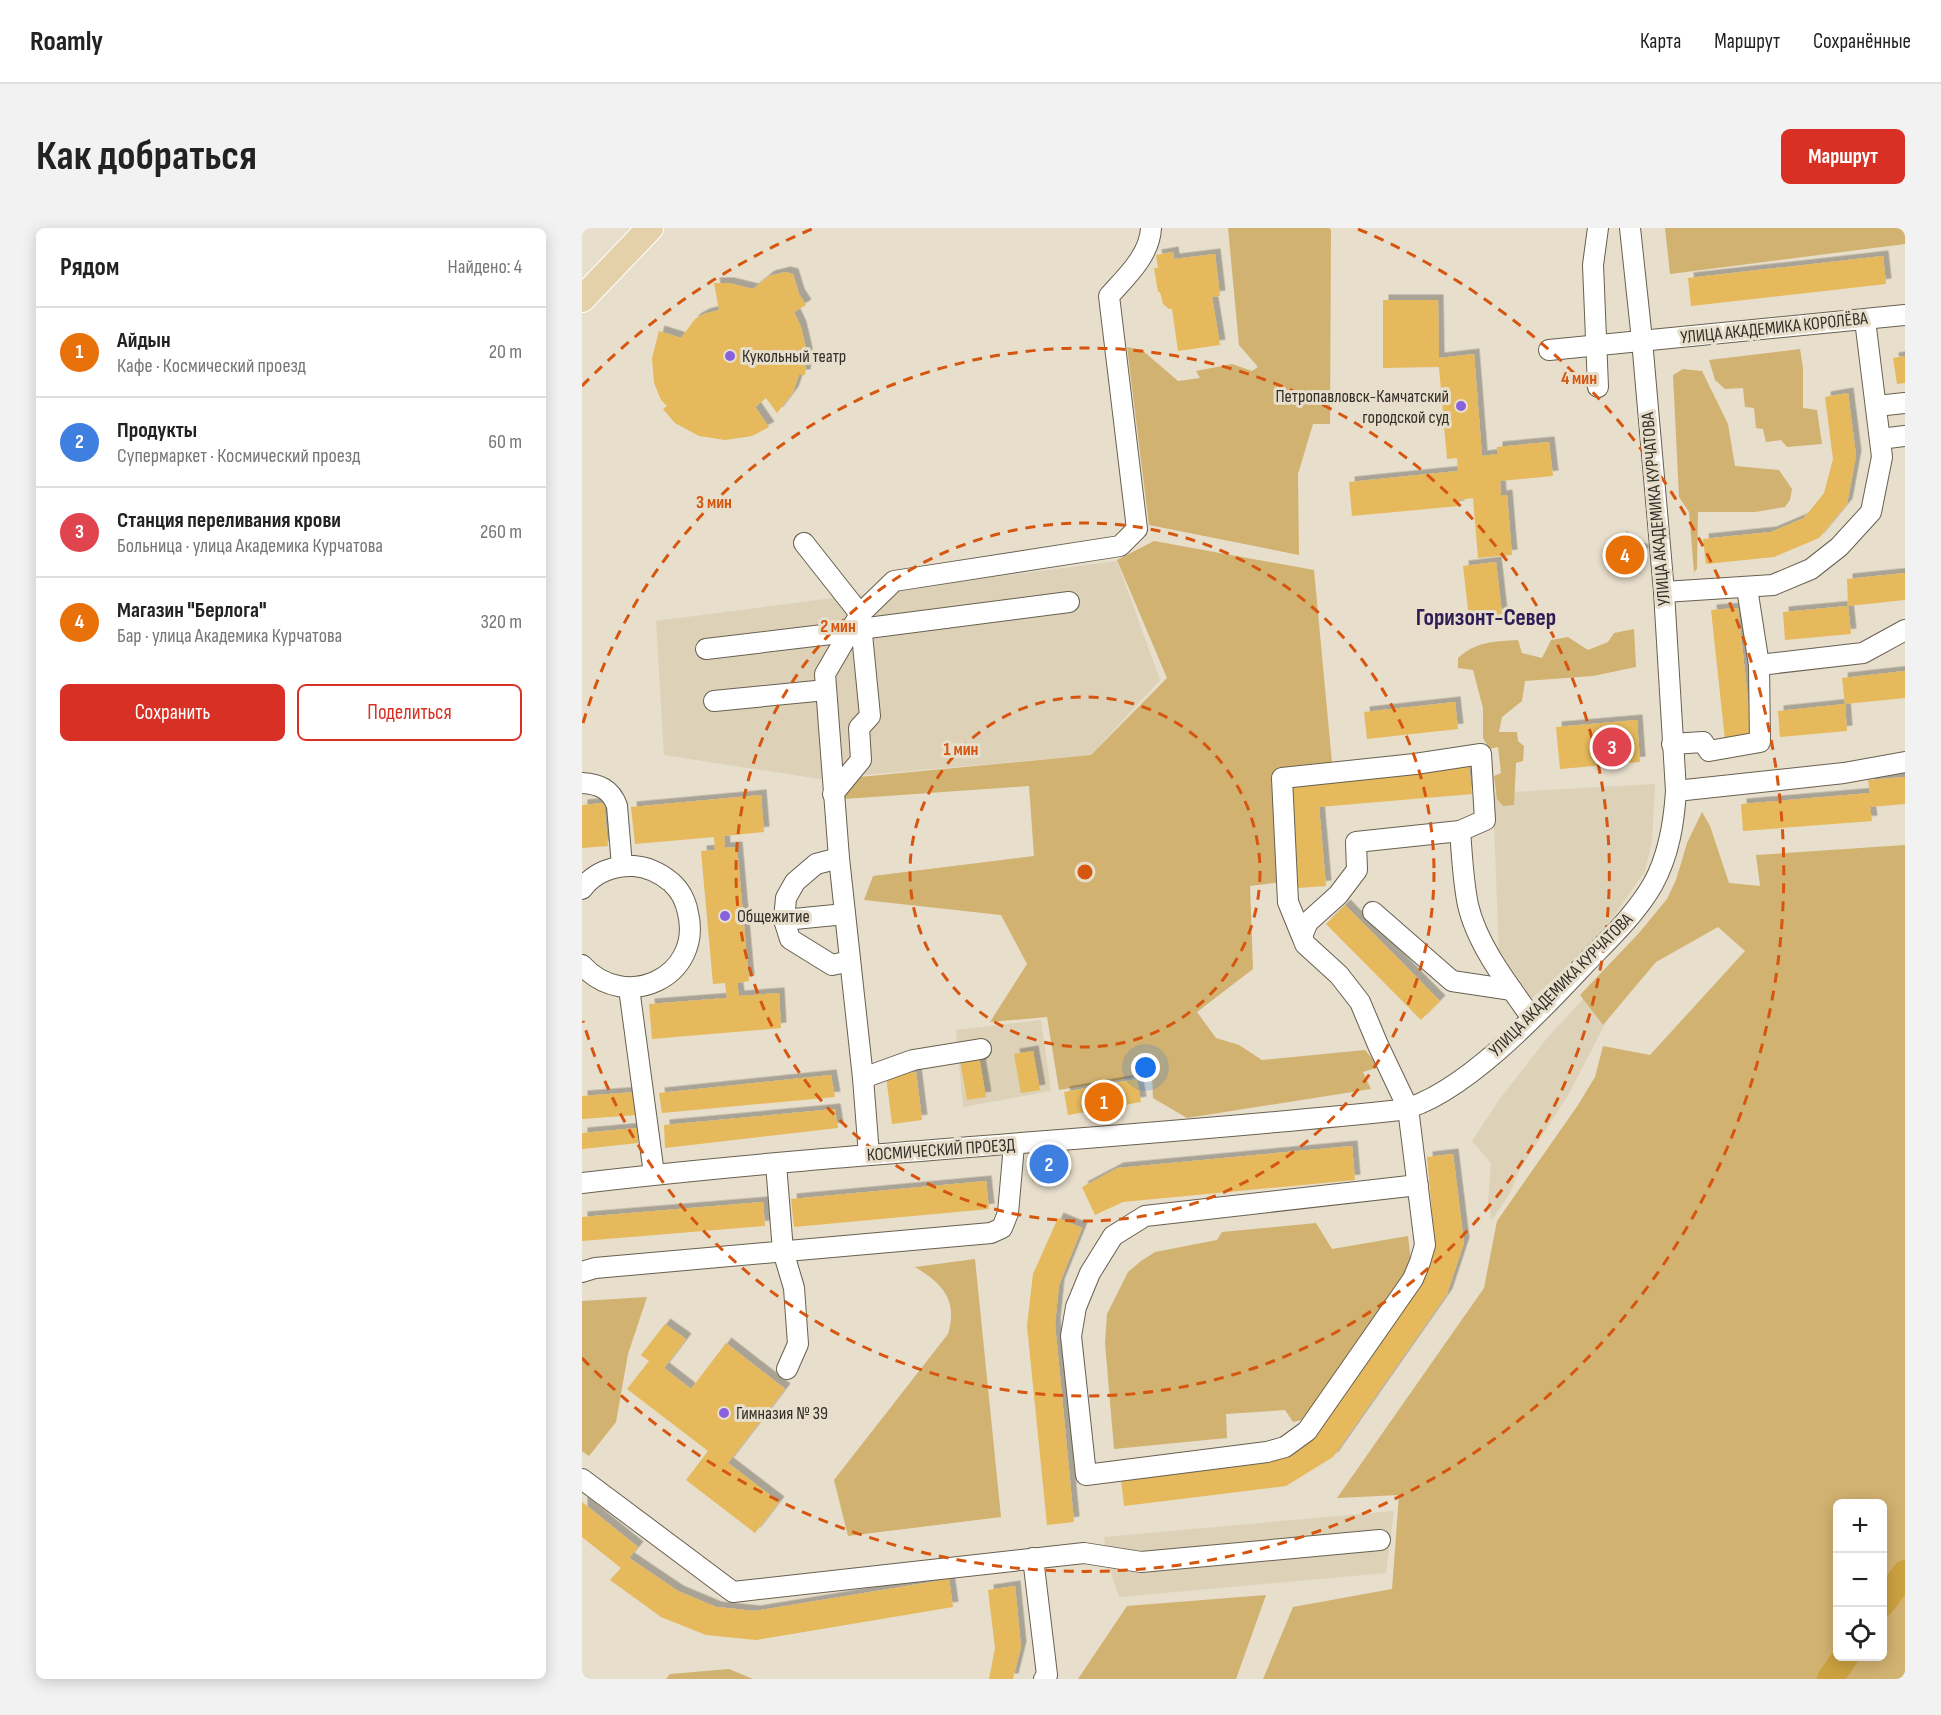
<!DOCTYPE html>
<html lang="ru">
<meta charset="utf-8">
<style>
:root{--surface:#fff;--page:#f2f2f2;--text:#222;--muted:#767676;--line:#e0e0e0;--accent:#d93025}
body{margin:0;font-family:"Sofia Sans Condensed",sans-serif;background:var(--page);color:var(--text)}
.controls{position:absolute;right:18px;bottom:18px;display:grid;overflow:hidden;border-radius:9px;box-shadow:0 3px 15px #0003}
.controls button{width:54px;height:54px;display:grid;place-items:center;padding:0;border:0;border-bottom:2px solid var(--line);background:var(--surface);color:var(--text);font:30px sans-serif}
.you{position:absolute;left:564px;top:840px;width:21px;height:21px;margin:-15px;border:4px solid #fff;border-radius:50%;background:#1a73e8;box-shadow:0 0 0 9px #1a73e833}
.badge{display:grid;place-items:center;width:39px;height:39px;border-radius:50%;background:var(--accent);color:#fff;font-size:20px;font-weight:700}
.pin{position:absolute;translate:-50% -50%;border:3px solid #fff;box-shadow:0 2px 6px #0006}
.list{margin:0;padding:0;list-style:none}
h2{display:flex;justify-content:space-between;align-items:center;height:78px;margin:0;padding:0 24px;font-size:26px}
h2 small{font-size:20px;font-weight:400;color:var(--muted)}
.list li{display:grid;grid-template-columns:39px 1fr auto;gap:18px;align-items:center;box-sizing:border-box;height:90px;padding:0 24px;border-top:2px solid var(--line)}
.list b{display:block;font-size:22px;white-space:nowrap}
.list p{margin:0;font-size:20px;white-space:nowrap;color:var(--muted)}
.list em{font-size:20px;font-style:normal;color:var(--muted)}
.actions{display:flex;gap:12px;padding:18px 24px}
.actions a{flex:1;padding:14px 0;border:2px solid var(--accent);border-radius:9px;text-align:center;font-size:21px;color:var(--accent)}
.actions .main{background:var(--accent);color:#fff}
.icon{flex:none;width:33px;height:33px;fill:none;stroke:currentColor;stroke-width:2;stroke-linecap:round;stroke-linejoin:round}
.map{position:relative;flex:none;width:1323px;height:1451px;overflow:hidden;border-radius:9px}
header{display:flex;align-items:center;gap:36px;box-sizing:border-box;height:84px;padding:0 30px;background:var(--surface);border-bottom:2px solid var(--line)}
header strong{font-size:28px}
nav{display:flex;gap:33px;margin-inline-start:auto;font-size:21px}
.intro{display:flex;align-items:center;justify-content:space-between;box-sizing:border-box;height:144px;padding:0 36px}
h1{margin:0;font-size:42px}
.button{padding:15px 27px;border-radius:9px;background:var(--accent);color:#fff;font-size:21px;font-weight:700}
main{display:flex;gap:36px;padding:0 36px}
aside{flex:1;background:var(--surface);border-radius:9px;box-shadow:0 3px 15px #0003}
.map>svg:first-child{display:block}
.built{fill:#ddd1b8}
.green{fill:#d2b271;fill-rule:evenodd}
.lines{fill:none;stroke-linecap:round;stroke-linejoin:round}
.river{stroke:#cba140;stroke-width:26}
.building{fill:#e5b95b;filter:url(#shadow)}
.minor-casing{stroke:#686050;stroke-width:22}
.major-casing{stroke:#fff;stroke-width:28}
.minor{stroke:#fff;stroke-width:20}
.major{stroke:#e4d1aa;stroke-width:26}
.ring{fill:none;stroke:#d6550f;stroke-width:3;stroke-dasharray:10 8}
.poi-dot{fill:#8862dd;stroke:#e7decb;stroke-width:2}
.labels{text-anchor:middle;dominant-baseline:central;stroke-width:6;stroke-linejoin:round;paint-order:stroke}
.street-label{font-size:18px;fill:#322f28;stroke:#e7decb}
.poi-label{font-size:18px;fill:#322f28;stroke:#e7decb;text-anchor:start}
.district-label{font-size:24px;font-weight:bold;fill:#301d57;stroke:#e7decb}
.centre{fill:#d6550f;stroke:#e7decb;stroke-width:3}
.ring-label{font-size:18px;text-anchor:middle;font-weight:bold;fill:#d6550f;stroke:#e7decb;stroke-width:6;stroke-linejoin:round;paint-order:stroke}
</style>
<header>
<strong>Roamly</strong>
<nav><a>Карта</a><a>Маршрут</a><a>Сохранённые</a></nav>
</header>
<div class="intro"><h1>Как добраться</h1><a class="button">Маршрут</a></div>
<main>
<aside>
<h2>Рядом<small>Найдено: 4</small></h2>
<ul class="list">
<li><span class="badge" style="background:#e8710a">1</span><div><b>Айдын</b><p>Кафе · Космический проезд</p></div><em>20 m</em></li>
<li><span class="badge" style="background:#3f7fe0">2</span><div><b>Продукты</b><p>Супермаркет · Космический проезд</p></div><em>60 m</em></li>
<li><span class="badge" style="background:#e0444e">3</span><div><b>Станция переливания крови</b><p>Больница · улица Академика Курчатова</p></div><em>260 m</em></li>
<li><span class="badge" style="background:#e8710a">4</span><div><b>Магазин &quot;Берлога&quot;</b><p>Бар · улица Академика Курчатова</p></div><em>320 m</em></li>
</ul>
<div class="actions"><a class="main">Сохранить</a><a>Поделиться</a></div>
</aside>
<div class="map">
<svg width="1323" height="1451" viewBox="0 0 1323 1451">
<defs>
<filter id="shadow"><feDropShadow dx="5.5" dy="-5.5" stdDeviation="0" flood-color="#0004"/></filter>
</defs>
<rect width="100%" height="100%" fill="#e7decb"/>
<g class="built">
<path d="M 535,333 L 578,452 L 509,527 L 238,551 L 82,527 L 74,393 Z"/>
<path d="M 1073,556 L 1070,613 L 1063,643 L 1034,685 L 998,728 L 949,771 L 917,730 L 911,565 Z"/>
<path d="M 1053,715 L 1061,723 L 985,869 L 937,943 L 928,965 L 910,992 L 906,976 L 909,935 L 890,913 L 917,872 L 966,809 Z"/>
<path d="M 459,792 L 469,863 L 381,879 L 374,802 Z"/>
<path d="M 812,1283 L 804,1345 L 537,1369 L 526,1335 L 522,1309 Z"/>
</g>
<g class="green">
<path d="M 646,0 L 747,0 L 749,2 L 748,196 L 731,196 L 716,246 L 717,327 L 567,297 L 545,119 L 560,122 L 596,153 L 618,150 L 614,143 L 650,136 L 670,143 L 676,139 L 657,117 Z"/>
<path d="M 1083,0 L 1323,0 L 1323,16 L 1088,46 Z"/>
<path d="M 1218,121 L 1221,140 L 1221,180 L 1235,182 L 1240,216 L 1205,219 L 1199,212 L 1184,214 L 1181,201 L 1174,200 L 1172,180 L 1163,179 L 1161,160 L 1143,161 L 1133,152 L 1127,132 Z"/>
<path d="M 1101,141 L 1120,143 L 1146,196 L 1153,238 L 1197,242 L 1210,261 L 1208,272 L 1203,279 L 1173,284 L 1116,284 L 1115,341 L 1112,344 L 1107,284 L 1097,269 L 1091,147 Z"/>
<path d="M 572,313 L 732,342 L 750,535 L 700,654 L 668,658 L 671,741 L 615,784 L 634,810 L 657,817 L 680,832 L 783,822 L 797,839 L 781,844 L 789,861 L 605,890 L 571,870 L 570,846 L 477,862 L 465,789 L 408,794 L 445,736 L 419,687 L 282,672 L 291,648 L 452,628 L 447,558 L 262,571 L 267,550 L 509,527 L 585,450 L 535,332 Z"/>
<path d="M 1052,401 L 1054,439 L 1011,448 L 943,453 L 940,473 L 920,489 L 917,504 L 935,504 L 936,513 L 942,518 L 941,533 L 934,535 L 932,577 L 921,578 L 915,571 L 912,548 L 919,545 L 916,519 L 907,521 L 901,510 L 901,480 L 891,442 L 876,440 L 876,430 C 893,414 913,413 936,412 L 940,425 L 960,430 L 969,412 L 986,409 L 1006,422 L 1026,414 L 1032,405 Z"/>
<path d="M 1120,584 L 1128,598 L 1147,655 L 1178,658 L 1174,627 L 1323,617 L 1323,1451 L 681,1451 L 711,1379 L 810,1361 L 817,1267 L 755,1270 L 902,1060 L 915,993 L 996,877 L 1013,849 L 1021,818 L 1068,827 L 1163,723 L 1136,699 L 1074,734 L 1021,797 L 998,767 L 1057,705 L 1085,671 L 1094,652 L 1105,615 ZM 1256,1276 L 1300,1276 L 1300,1428 L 1256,1428 Z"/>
<path d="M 734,995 L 750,1021 L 826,1008 L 829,1034 L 817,1061 L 724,1191 L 711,1194 L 703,1182 L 644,1186 L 645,1210 L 532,1221 L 523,1115 L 525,1086 L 546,1044 L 559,1033 L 573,1024 L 635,1012 L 640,1004 Z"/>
<path d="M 393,1031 L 419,1289 L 266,1308 L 252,1252 L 366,1106 C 376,1072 361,1056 333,1039 Z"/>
<path d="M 65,1069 L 46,1126 L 34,1194 L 7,1228 L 0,1223 L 0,1073 Z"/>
<path d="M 684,1367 L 654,1451 L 496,1451 L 545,1378 Z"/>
<path d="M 147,1441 L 171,1451 L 84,1451 L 88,1446 Z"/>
</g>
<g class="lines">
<g class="river">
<path d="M 1300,1376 L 1323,1345"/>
<path d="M 1248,1451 L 1264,1428"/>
</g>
</g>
<g class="building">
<path d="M 591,24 L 592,31 L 633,26 L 638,68 L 630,69 L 638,117 L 596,123 L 590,81 L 587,81 L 581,76 L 578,64 L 576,64 L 572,40 L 576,40 L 574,27 Z"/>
<path d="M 1301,28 L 1304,56 L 1109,78 L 1106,50 Z"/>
<path d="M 203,44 L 211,46 L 217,66 L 224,77 L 212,84 L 219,99 L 225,125 L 223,147 L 217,147 L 211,164 L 195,185 L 184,170 L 173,179 L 187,199 L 170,208 L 143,212 L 117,208 L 93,195 L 81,181 L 85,178 L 79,172 L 72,155 L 70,130 L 77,103 L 99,110 L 113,91 L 122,86 L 137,82 L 132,55 L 147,55 L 171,61 L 187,48 Z"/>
<path d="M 801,72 L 856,72 L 857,130 L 892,126 L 900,228 L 915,226 L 915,219 L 967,214 L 971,248 L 918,253 L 919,268 L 925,267 L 930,327 L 896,330 L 891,270 L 877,272 L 877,278 L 770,288 L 767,254 L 876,243 L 875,230 L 865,231 L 857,139 L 801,140 Z"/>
<path d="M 1323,128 L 1323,155 L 1315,156 L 1311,130 Z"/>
<path d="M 1266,165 L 1274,228 L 1265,276 L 1237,310 L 1192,329 L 1124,336 L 1121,311 L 1189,304 L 1222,290 L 1242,265 L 1251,231 L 1243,169 Z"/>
<path d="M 1039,309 L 1062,323 L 1056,331 L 1059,333 L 1046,348 L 1023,334 Z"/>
<path d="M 914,334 L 920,386 L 887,390 L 881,338 Z"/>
<path d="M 1323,345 L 1323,372 L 1266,378 L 1265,351 Z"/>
<path d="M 1266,378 L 1269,406 L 1203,412 L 1201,384 Z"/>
<path d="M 1156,380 L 1170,509 L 1143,512 L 1129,382 Z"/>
<path d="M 1323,443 L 1323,470 L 1263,476 L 1260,450 Z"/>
<path d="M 873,474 L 876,501 L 785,511 L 782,484 Z"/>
<path d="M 1263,476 L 1265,503 L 1198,509 L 1196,483 Z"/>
<path d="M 1055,492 L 1058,534 L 978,541 L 974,499 Z"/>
<path d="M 887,538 L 890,566 L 737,579 L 744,658 L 716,660 L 707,553 Z"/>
<path d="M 1323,549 L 1323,576 L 1288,579 L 1290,593 L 1161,603 L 1159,576 L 1288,565 L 1286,552 Z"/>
<path d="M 179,567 L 182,604 L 142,608 L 143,620 L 155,619 L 167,753 L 155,755 L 157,768 L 197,765 L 199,800 L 70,811 L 67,776 L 145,770 L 143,755 L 131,756 L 119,623 L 133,622 L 132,609 L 53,616 L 49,579 Z"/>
<path d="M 22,575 L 26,618 L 0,620 L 0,577 Z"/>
<path d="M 763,677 L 858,773 L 839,792 L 744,696 Z"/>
<path d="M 451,823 L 458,862 L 439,865 L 432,826 Z"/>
<path d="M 397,829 L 404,869 L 385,872 L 378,832 Z"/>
<path d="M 334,844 L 340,892 L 310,896 L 304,848 Z"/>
<path d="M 249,847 L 253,869 L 80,885 L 77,865 Z"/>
<path d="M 555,851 L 559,874 L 486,887 L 482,864 Z"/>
<path d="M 54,864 L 55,887 L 0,891 L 0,868 Z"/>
<path d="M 253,881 L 256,900 L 83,920 L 82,897 Z"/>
<path d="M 55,900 L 56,915 L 0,921 L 0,905 Z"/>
<path d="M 770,918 L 773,952 L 541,974 L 513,987 L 500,959 L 536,940 Z"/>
<path d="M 871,926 L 882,1015 L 865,1066 L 751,1229 L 704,1258 L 542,1278 L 539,1251 L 699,1229 L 728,1213 L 842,1050 L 853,1018 L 845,929 Z"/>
<path d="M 481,927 L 483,951 L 450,953 L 448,929 Z"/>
<path d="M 404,953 L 407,981 L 212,999 L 209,971 Z"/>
<path d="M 181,974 L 183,998 L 0,1013 L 0,989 Z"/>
<path d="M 476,990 L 500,1000 L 477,1057 L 473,1096 L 492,1294 L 465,1297 L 445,1098 L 451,1046 Z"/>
<path d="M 83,1096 L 104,1111 L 82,1140 L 109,1161 L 144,1115 L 203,1161 L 146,1235 L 197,1274 L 173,1305 L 104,1252 L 126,1223 L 45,1161 L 67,1133 L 59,1127 Z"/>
<path d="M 0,1274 L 56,1319 L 47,1330 L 96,1363 L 134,1379 L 173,1383 L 367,1351 L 371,1379 L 174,1412 L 124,1407 L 79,1389 L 28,1352 L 39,1340 L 0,1309 Z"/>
<path d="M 433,1358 L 439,1419 L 431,1451 L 407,1451 L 413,1420 L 406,1362 Z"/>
</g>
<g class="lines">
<defs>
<g id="minor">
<path d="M 1016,0 L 1011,37 L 1016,159"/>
<path d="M 967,122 L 1323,87"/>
<path d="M 1295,178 L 1323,175"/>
<path d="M 1298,211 L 1323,208"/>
<path d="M 222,315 L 278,386 L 312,353 L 538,318 L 555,301 L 527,68 C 544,49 568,27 569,0"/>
<path d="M 1165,360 L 1177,437 L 1281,425 L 1323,402"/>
<path d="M 1082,364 L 1191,357 L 1229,341 L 1257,319 L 1289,284 L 1300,229 L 1283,92"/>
<path d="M 278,401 L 487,374"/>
<path d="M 124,421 L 266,404"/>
<path d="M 132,473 L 244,462"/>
<path d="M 1090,516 L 1121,514 L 1127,523 L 1178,514 L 1177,437"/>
<path d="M 0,555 C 17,556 29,561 35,578 L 40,638"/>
<path d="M 1094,563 L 1262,545 L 1323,534"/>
<path d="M 251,566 L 279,532 L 277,500 L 288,488 L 278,386 L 243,446 L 257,630 L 281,850"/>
<path d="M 257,630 L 234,636 L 213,654 L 204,670 L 202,692 L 208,711 L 250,737 L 268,733"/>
<path d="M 0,661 C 12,644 33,637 52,638 C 66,639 78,645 89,654 C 98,662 104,674 106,685 C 121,749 43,785 0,737"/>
<path d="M 791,684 L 870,753 L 930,762"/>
<path d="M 202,692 L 263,686"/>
<path d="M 719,706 L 706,674 L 700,550 L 833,536 L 899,526 L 903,592 L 878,603"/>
<path d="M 47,760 L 72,946"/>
<path d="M 287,927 L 281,850 L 331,832 L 399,821"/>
<path d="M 194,936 L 201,1023 L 212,1060 L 216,1116 L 205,1141"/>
<path d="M 0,955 C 272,923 546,911 818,882 C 879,869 960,782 1003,736 C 1027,711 1054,686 1071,656 C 1087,627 1092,595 1094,563 L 1082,364 L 1060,112 L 1048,0"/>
<path d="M 836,957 L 563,988 L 531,1008 L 508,1045 L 494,1079 L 489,1108 L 504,1247 L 685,1224 L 703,1219 L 725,1203 L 831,1051 L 838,1034 L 843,1017 L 826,880 L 796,817 L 778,774 L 757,747 L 723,716 L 720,708 L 726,694 L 756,667 L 775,642 L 774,614 L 878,603 C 880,627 881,653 886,677 C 895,717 927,758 950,790"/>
<path d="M 0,1044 L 13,1040 L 409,1005 L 420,1000 L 426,985 L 432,917"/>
<path d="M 0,1251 L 151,1364 L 502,1325 L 559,1334 L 798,1312"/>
<path d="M 451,1330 L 465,1447 L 462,1451"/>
</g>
<path id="major" d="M 0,71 L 68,0"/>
</defs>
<use href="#minor" class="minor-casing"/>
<use href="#major" class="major-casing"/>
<use href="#minor" class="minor"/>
<use href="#major" class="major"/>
</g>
<g class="ring">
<circle cx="503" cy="644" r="175"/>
<circle cx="503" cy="644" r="349"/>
<path d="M1 495A524 524 0 1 1 1 793"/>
<path d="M0 158A699 699 0 0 1 230 1M776 1A699 699 0 1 1 0 1130"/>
</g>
<g class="poi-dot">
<circle cx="148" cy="128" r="6"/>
<circle cx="879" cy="178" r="6"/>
<circle cx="143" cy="688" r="6"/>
<circle cx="142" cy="1185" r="6"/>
</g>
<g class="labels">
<g class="street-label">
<text transform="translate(1192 100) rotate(-6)">УЛИЦА АКАДЕМИКА КОРОЛЁВА</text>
<text transform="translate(1074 281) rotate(-95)">УЛИЦА АКАДЕМИКА КУРЧАТОВА</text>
<text transform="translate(979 757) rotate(-45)">УЛИЦА АКАДЕМИКА КУРЧАТОВА</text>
<text transform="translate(359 922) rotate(-4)">КОСМИЧЕСКИЙ ПРОЕЗД</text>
</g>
<g class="poi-label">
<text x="160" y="128">Кукольный театр</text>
<text x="867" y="168" text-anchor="end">Петропавловск-Камчатский<tspan x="867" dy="21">городской суд</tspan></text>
<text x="155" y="688">Общежитие</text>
<text x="154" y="1185">Гимназия № 39</text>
</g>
<g class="district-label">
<text x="904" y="389">Горизонт-Север</text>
</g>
</g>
<circle cx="503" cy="644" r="9" class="centre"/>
<g class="ring-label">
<text x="997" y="156">4 мин</text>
<text x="132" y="280">3 мин</text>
<text x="256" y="404">2 мин</text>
<text x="379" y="527">1 мин</text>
</g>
</svg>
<div class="controls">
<button>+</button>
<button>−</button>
<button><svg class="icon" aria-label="locate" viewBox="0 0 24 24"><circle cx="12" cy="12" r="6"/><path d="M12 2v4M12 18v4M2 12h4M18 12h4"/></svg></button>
</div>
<div class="you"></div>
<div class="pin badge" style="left:522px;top:874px;background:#e8710a">1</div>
<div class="pin badge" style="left:467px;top:936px;background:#3f7fe0">2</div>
<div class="pin badge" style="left:1030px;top:519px;background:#e0444e">3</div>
<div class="pin badge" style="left:1043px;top:327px;background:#e8710a">4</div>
</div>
</main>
